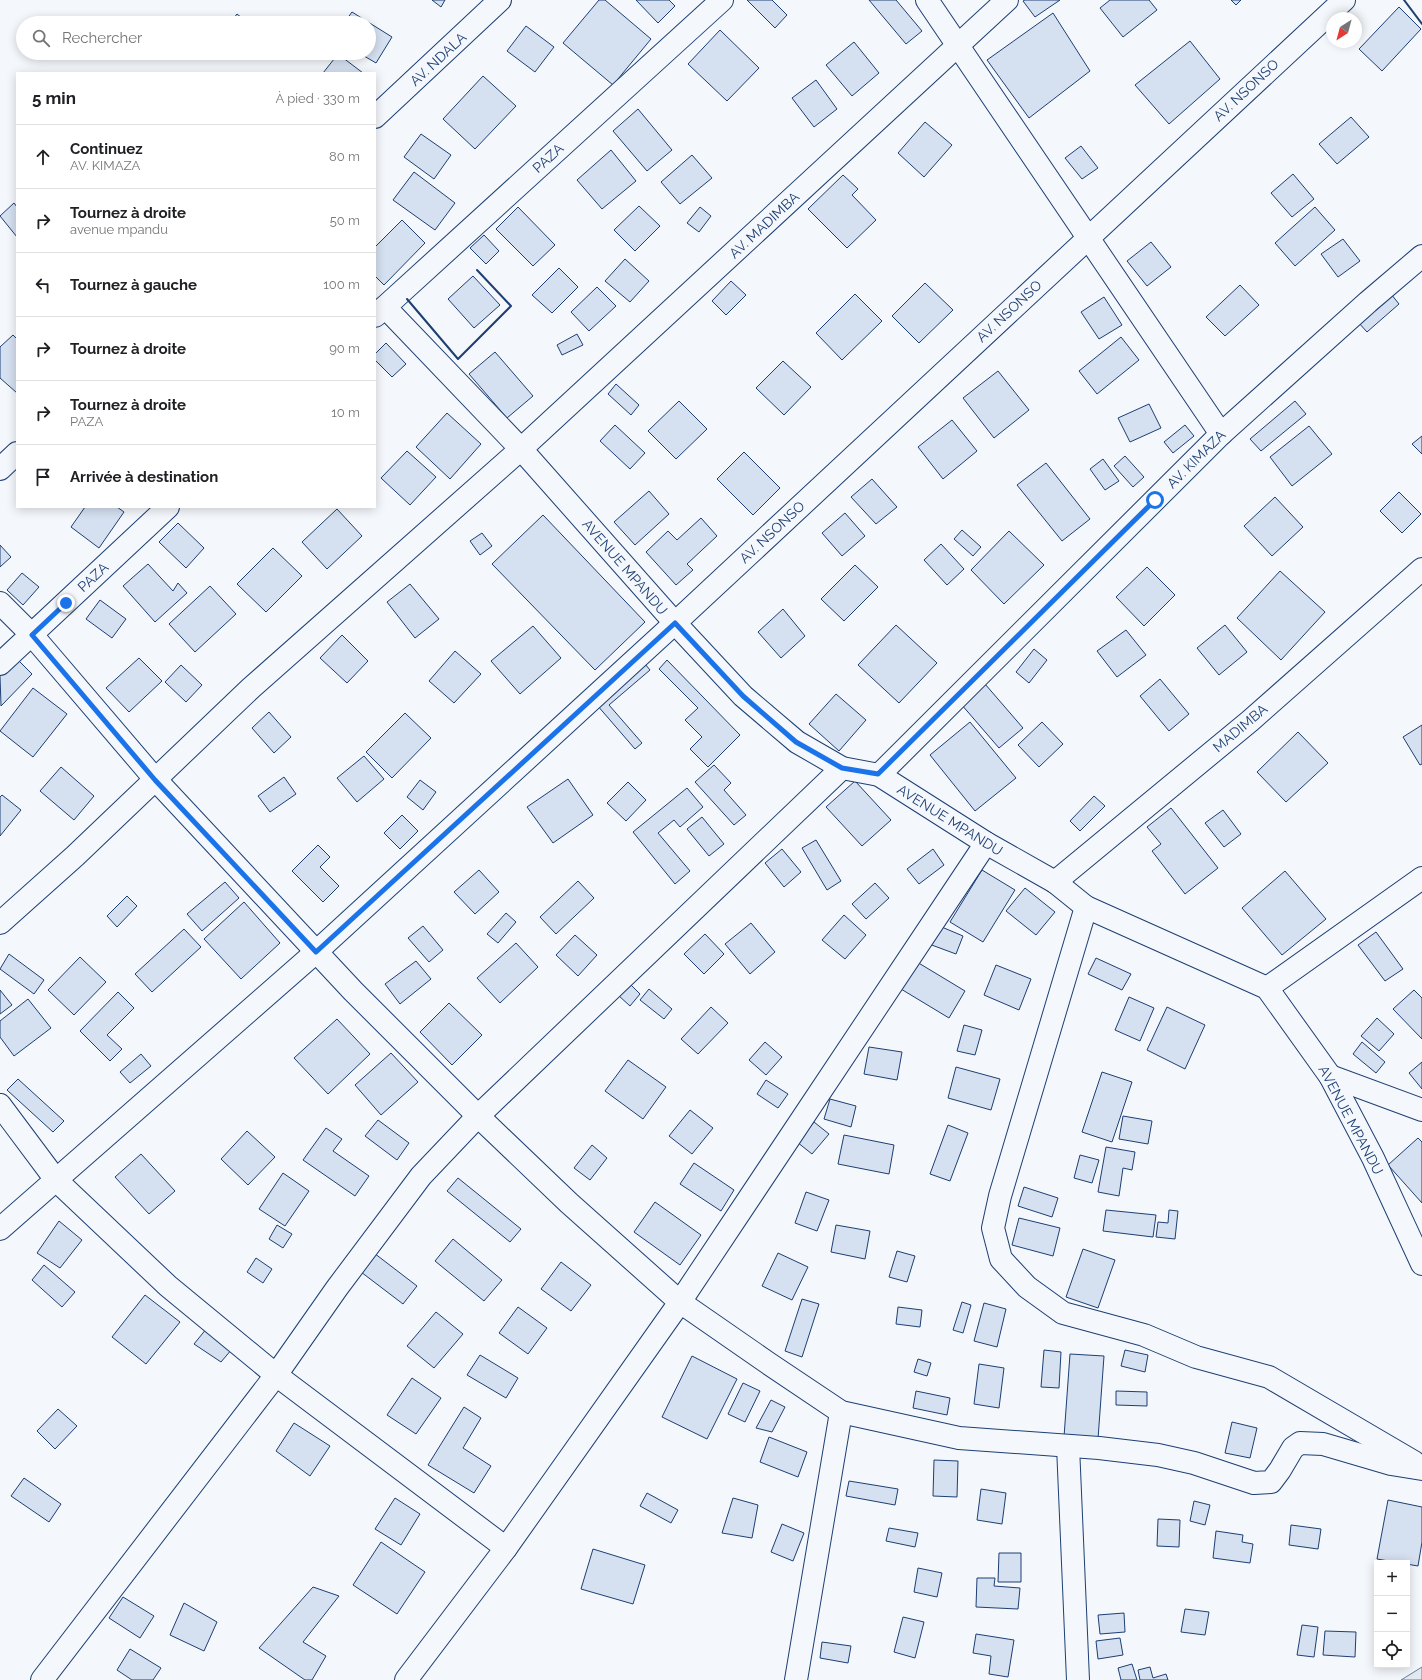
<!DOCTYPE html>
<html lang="fr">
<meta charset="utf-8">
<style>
:root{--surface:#fff;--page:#f6f6f6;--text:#202124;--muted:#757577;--line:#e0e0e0}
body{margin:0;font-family:Raleway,sans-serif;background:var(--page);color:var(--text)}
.controls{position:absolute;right:12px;bottom:12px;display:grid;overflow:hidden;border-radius:0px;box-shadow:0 2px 10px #0003}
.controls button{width:36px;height:36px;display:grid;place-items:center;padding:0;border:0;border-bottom:1px solid var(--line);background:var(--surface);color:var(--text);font:20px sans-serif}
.compass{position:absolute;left:1326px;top:12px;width:36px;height:36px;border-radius:50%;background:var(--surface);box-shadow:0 2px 10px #0003;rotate:216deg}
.stop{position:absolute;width:12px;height:12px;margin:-9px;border:3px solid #1a73e8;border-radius:50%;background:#fff}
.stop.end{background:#1a73e8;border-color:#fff;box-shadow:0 1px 4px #0008}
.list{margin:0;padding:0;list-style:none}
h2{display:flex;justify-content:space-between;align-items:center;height:52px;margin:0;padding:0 16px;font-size:17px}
h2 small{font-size:13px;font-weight:400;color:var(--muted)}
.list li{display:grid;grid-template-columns:26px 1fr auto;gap:12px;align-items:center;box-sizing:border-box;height:64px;padding:0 16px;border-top:1px solid var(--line)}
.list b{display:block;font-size:15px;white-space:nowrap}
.list p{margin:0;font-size:13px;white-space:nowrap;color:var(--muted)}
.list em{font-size:13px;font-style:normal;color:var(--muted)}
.icon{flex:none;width:22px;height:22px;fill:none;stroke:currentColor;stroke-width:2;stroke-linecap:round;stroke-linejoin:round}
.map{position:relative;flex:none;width:1422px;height:1680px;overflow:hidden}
.search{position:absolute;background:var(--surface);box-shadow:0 2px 10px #0003;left:16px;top:16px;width:360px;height:44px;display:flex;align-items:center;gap:10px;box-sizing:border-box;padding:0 14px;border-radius:22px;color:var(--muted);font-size:15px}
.panel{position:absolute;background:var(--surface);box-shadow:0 2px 10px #0003;left:16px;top:72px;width:360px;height:436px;border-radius:0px}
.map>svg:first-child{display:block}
.green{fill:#e3e9f0;stroke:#687fa3}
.building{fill:#d5e0f0;stroke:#1d3f73}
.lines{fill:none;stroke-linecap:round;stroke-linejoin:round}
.minor-casing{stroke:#1d3f73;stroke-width:24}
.minor{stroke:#f4f7fb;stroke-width:22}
.wall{stroke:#1d3f73;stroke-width:2}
.route{stroke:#1a73e8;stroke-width:5}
.labels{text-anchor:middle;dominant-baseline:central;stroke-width:3;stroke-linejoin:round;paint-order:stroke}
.street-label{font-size:14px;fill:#1d3f73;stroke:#f4f7fb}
</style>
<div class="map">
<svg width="1422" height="1680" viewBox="0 0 1422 1680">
<rect width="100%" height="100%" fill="#f4f7fb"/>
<path class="green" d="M 1422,1667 L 1422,1680 L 1401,1680 Z"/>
<g class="building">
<path d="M 432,0 L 445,0 L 441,7 Z"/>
<path d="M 599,0 L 605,0 L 651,39 L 613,85 L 563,43 Z"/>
<path d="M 636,0 L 669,0 L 675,6 L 658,23 Z"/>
<path d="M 747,0 L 772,0 L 787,15 L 775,28 Z"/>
<path d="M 869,0 L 896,0 L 922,31 L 906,44 Z"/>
<path d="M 1025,0 L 1060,0 L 1035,17 L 1023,1 Z"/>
<path d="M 1110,0 L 1149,0 L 1157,10 L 1123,37 L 1100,8 Z"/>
<path d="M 1231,0 L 1241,0 L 1236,5 Z"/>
<path d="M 1399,7 L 1421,29 L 1382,71 L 1359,49 Z"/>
<path d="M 352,12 L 392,37 L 376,63 L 359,53 L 369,53 L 369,23 L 344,23 Z"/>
<path d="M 1053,13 L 1090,71 L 1029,118 L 987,60 Z"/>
<path d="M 237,14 L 248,23 L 230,23 Z"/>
<path d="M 526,26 L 554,47 L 535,72 L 507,51 Z"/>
<path d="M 720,30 L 759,68 L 727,101 L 688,64 Z"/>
<path d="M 1190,41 L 1220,79 L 1169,124 L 1135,85 Z"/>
<path d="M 854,42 L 879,73 L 852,96 L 826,65 Z"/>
<path d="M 241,53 L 252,53 L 248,58 Z"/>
<path d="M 338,54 L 363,73 L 323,73 Z"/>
<path d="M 483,76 L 516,106 L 475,149 L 443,119 Z"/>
<path d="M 816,80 L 837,109 L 814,127 L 792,98 Z"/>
<path d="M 638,109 L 672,150 L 647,171 L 613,131 Z"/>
<path d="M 1351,117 L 1369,137 L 1337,164 L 1319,144 Z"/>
<path d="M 925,122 L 952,145 L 924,177 L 898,153 Z"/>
<path d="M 421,134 L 451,155 L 434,179 L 404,157 Z"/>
<path d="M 1081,146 L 1098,168 L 1082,179 L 1065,158 Z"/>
<path d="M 611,150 L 636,181 L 602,209 L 577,180 Z"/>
<path d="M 692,155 L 712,178 L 680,204 L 661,182 Z"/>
<path d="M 414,172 L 455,203 L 435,230 L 393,200 Z"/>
<path d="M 1293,174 L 1314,199 L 1292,217 L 1271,193 Z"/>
<path d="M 843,175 L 858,189 L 852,195 L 876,220 L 847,248 L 808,209 Z"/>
<path d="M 14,203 L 17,207 L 17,237 L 0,216 Z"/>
<path d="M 639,206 L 660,226 L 635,251 L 614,230 Z"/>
<path d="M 518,207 L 555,245 L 533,266 L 496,229 Z"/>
<path d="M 700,207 L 711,216 L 699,232 L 687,223 Z"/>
<path d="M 1315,207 L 1335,230 L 1295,266 L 1275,243 Z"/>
<path d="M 402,220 L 425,243 L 384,285 L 375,276 L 375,247 Z"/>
<path d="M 484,235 L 499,251 L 486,264 L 470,248 Z"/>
<path d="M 1343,239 L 1360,261 L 1338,277 L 1321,254 Z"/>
<path d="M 1151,242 L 1171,267 L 1147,286 L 1127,261 Z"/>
<path d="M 625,259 L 649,281 L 630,302 L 605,281 Z"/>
<path d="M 559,268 L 578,287 L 552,313 L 532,295 Z"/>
<path d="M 473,276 L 500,305 L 474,328 L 448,299 Z"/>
<path d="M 731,281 L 746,295 L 726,315 L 712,301 Z"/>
<path d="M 925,283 L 953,310 L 919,343 L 892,316 Z"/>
<path d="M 1240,285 L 1259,305 L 1225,336 L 1206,317 Z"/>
<path d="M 597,287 L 616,306 L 589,331 L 571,312 Z"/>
<path d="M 855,294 L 882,321 L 842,360 L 816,333 Z"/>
<path d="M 1391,294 L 1399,304 L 1367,332 L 1358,322 Z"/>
<path d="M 1104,297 L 1122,325 L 1099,339 L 1081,312 Z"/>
<path d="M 577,334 L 583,345 L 562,355 L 557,345 Z"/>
<path d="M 13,335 L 17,339 L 17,393 L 0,378 L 0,347 Z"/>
<path d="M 1121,337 L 1139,360 L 1097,394 L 1079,371 Z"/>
<path d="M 386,343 L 406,364 L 392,377 L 375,360 L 375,354 Z"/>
<path d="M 495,352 L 533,396 L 507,418 L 469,374 Z"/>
<path d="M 783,361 L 811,387 L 784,415 L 756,388 Z"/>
<path d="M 998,371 L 1029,410 L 994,438 L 963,398 Z"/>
<path d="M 616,384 L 639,405 L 631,415 L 608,394 Z"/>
<path d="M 679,401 L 707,429 L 676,459 L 648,431 Z"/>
<path d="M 1295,401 L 1306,414 L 1261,451 L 1250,439 Z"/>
<path d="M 1149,404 L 1161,428 L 1130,442 L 1118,418 Z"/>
<path d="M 447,413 L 481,444 L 450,479 L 416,447 Z"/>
<path d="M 952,420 L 977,451 L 943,479 L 918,447 Z"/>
<path d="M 615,425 L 645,453 L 630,469 L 600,441 Z"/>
<path d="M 1185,425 L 1194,436 L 1173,453 L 1164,442 Z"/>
<path d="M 1309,426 L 1332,454 L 1292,486 L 1270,457 Z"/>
<path d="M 1422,436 L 1422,454 L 1412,444 Z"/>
<path d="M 407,451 L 436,477 L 410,505 L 381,478 Z"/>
<path d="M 744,452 L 780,488 L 753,515 L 717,479 Z"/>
<path d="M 1125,456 L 1144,477 L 1133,487 L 1114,466 Z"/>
<path d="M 1103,459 L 1119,481 L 1105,490 L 1090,469 Z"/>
<path d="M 1046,463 L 1090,519 L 1062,541 L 1017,485 Z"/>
<path d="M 872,479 L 897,507 L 876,524 L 851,497 Z"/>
<path d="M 649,491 L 669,514 L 635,545 L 614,522 Z"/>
<path d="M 1399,492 L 1421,514 L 1402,533 L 1380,511 Z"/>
<path d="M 1275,497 L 1303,527 L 1272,556 L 1244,526 Z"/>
<path d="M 85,507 L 117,507 L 124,512 L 99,548 L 71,527 Z"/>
<path d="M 337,509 L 362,536 L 327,569 L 302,542 Z"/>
<path d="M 845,513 L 865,536 L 842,556 L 822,533 Z"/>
<path d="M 543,515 L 645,622 L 595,670 L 492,564 Z"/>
<path d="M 701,518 L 717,536 L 687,564 L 693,570 L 676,585 L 646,552 L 668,531 L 677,540 Z"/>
<path d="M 178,523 L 204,548 L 186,568 L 159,542 Z"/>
<path d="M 962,530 L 981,547 L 973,556 L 954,539 Z"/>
<path d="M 1009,531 L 1044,565 L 1004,604 L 971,570 Z"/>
<path d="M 482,533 L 492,546 L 480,555 L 470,541 Z"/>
<path d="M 941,544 L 964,569 L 947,585 L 924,560 Z"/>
<path d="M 0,545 L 11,557 L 0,567 Z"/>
<path d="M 273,548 L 302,576 L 266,612 L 237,584 Z"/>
<path d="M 148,564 L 173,591 L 178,583 L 187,593 L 155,622 L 123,586 Z"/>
<path d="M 855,565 L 878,587 L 844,621 L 821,599 Z"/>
<path d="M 1147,567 L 1175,595 L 1144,626 L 1116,597 Z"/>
<path d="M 1280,571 L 1325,612 L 1281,660 L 1237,618 Z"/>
<path d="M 22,573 L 39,587 L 23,605 L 7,590 Z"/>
<path d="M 410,584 L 439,619 L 415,638 L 387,602 Z"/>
<path d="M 210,586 L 236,614 L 195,652 L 169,624 Z"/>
<path d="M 100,600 L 126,619 L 112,638 L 86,619 Z"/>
<path d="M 783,609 L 805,636 L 781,658 L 758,632 Z"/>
<path d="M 896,625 L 937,663 L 899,703 L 858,665 Z"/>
<path d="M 1225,625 L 1247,652 L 1219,675 L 1197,648 Z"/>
<path d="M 533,626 L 561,658 L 520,694 L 491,661 Z"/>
<path d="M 1126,630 L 1146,655 L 1117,677 L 1097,651 Z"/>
<path d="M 342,635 L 368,661 L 347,683 L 320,658 Z"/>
<path d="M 1034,649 L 1047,660 L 1029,683 L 1016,672 Z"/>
<path d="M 455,651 L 481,674 L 454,703 L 429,681 Z"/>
<path d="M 139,658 L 162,681 L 129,712 L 106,688 Z"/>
<path d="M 17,659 L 32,674 L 1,706 L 0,676 Z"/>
<path d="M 667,660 L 740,735 L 708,767 L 690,749 L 702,737 L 685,720 L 698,708 L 659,669 Z"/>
<path d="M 645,664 L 650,670 L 609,705 L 642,743 L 635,749 L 597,705 Z"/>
<path d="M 181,665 L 202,685 L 186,702 L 165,682 Z"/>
<path d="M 1160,679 L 1189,714 L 1169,731 L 1140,696 Z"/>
<path d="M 985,684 L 1023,728 L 999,748 L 961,704 Z"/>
<path d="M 33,688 L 67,714 L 33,757 L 0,731 Z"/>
<path d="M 836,694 L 866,720 L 839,751 L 809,724 Z"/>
<path d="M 269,712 L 291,737 L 274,753 L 252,728 Z"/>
<path d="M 405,713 L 431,738 L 392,778 L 366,752 Z"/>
<path d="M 970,722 L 1016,778 L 975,811 L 930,755 Z"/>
<path d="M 1042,722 L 1063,744 L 1039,767 L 1018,745 Z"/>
<path d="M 1422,725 L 1422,764 L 1420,765 L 1403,737 Z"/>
<path d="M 1298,732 L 1328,763 L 1286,802 L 1257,772 Z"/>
<path d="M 364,756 L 384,779 L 357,802 L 337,778 Z"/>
<path d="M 714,765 L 731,783 L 724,790 L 746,815 L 734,825 L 695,782 Z"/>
<path d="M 61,767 L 94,796 L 74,820 L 40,791 Z"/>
<path d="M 284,777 L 296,794 L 270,812 L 258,796 Z"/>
<path d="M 568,779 L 593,815 L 553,843 L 527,807 Z"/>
<path d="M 420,780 L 436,792 L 423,810 L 407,797 Z"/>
<path d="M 855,781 L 891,820 L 862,846 L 826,807 Z"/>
<path d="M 628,782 L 646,800 L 626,821 L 607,803 Z"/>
<path d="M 687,788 L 703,807 L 680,827 L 674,820 L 658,833 L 690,871 L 675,884 L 633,832 Z"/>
<path d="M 2,795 L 21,810 L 0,836 L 0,797 Z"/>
<path d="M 1094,796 L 1105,806 L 1080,831 L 1070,821 Z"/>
<path d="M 1171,808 L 1218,868 L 1185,894 L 1152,851 L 1161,844 L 1147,827 Z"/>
<path d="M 1223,810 L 1241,834 L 1224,847 L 1205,823 Z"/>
<path d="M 402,815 L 418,831 L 400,849 L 384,833 Z"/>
<path d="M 702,817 L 724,844 L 709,856 L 687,829 Z"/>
<path d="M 816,840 L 841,881 L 827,890 L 802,848 Z"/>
<path d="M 318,845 L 330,857 L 320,867 L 339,886 L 323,902 L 292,871 Z"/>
<path d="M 782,849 L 801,872 L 784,887 L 765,863 Z"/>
<path d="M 933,849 L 944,865 L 919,884 L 907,869 Z"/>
<path d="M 479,870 L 499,892 L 475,914 L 454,892 Z"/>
<path d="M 982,870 L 1015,890 L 983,942 L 950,922 Z"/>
<path d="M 1285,871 L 1326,919 L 1282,955 L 1242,908 Z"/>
<path d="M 578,881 L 594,898 L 556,934 L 540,917 Z"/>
<path d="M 225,882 L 239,898 L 202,931 L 187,914 Z"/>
<path d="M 875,883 L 889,898 L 866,919 L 852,904 Z"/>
<path d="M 1025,888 L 1055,912 L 1036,935 L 1006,911 Z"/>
<path d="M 127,896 L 137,906 L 117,927 L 107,916 Z"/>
<path d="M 244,902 L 280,943 L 241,979 L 204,939 Z"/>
<path d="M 506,913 L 516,922 L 498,943 L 487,934 Z"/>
<path d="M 844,915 L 866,935 L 845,959 L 822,940 Z"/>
<path d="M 751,923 L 775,952 L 750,974 L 725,944 Z"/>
<path d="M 937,925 L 963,936 L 956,954 L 929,944 Z"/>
<path d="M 423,926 L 443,950 L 429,962 L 408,938 Z"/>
<path d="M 184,929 L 201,947 L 152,992 L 135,974 Z"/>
<path d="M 1376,932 L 1403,969 L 1385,981 L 1358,945 Z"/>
<path d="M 705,934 L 724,954 L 704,974 L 684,954 Z"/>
<path d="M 575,935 L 597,955 L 578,976 L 556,955 Z"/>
<path d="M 516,943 L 538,967 L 500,1003 L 477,978 Z"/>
<path d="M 9,954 L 44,980 L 34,994 L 0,969 Z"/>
<path d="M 80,957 L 106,982 L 74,1015 L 48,990 Z"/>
<path d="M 1096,958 L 1131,974 L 1122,990 L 1088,974 Z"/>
<path d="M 416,961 L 431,979 L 400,1004 L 385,984 Z"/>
<path d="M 917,962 L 965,991 L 949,1018 L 901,989 Z"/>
<path d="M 996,965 L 1031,979 L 1019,1010 L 984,995 Z"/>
<path d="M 629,983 L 640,994 L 630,1006 L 618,995 Z"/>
<path d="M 649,989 L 672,1009 L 664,1019 L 640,1000 Z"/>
<path d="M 0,990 L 12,1005 L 0,1014 Z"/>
<path d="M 1414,990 L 1422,998 L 1422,1039 L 1393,1009 Z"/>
<path d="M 118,992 L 134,1008 L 107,1035 L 122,1049 L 110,1061 L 80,1031 Z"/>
<path d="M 1129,997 L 1154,1008 L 1140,1041 L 1115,1030 Z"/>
<path d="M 28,999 L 51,1028 L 14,1056 L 0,1037 L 0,1021 Z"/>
<path d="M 449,1003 L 482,1035 L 452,1065 L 420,1032 Z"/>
<path d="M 711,1007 L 728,1023 L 698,1054 L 681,1039 Z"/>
<path d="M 1167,1007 L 1205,1025 L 1185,1069 L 1147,1050 Z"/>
<path d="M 1377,1018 L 1394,1034 L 1379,1051 L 1361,1036 Z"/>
<path d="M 337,1019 L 370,1054 L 328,1094 L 294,1058 Z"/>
<path d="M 964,1025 L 982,1030 L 975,1055 L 957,1051 Z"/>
<path d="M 765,1042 L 782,1057 L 766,1075 L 749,1060 Z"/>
<path d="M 1362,1042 L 1385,1062 L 1376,1073 L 1353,1054 Z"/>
<path d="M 869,1047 L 902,1052 L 897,1080 L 864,1074 Z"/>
<path d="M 391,1053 L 418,1082 L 381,1115 L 355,1085 Z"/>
<path d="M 141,1054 L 151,1066 L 130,1083 L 120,1072 Z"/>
<path d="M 628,1060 L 666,1087 L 643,1119 L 605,1091 Z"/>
<path d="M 1422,1062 L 1422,1089 L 1409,1073 Z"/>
<path d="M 956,1067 L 1000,1079 L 991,1110 L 948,1098 Z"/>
<path d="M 1102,1072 L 1132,1082 L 1112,1142 L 1082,1132 Z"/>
<path d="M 18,1079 L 64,1121 L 53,1132 L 7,1090 Z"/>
<path d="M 766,1080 L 788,1094 L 778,1108 L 757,1094 Z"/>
<path d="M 830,1099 L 856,1106 L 851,1127 L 824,1119 Z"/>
<path d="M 690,1110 L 713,1128 L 692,1154 L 669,1136 Z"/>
<path d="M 1123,1116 L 1152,1121 L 1148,1144 L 1119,1139 Z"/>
<path d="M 378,1120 L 409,1143 L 397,1160 L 365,1136 Z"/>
<path d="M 814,1122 L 829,1134 L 812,1154 L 797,1142 Z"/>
<path d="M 948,1125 L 968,1133 L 950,1181 L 930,1174 Z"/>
<path d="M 326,1128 L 342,1139 L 333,1151 L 369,1176 L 355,1196 L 303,1160 Z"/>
<path d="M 247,1131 L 275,1157 L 248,1185 L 221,1159 Z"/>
<path d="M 844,1135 L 894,1145 L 889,1174 L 838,1164 Z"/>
<path d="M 1418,1138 L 1422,1142 L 1422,1203 L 1388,1165 Z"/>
<path d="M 592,1145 L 607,1158 L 590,1180 L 574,1168 Z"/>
<path d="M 1106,1147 L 1135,1152 L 1132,1170 L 1123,1168 L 1119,1196 L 1098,1192 Z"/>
<path d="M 141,1154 L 175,1191 L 149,1214 L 115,1177 Z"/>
<path d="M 1080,1155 L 1099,1160 L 1092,1183 L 1074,1178 Z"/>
<path d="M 694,1163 L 734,1190 L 721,1211 L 680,1184 Z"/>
<path d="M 283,1173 L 309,1191 L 285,1226 L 259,1209 Z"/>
<path d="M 458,1178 L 521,1229 L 510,1242 L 447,1191 Z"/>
<path d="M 1024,1187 L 1058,1198 L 1052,1217 L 1018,1206 Z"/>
<path d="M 806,1192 L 829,1200 L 817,1231 L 795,1223 Z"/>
<path d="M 655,1202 L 701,1235 L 680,1265 L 634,1232 Z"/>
<path d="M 1106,1210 L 1156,1215 L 1153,1237 L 1103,1231 Z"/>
<path d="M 1169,1210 L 1178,1211 L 1175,1239 L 1156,1237 L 1158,1222 L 1168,1223 Z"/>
<path d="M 1019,1218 L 1060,1228 L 1053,1256 L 1012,1245 Z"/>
<path d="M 59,1221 L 82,1240 L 60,1268 L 37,1253 Z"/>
<path d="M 277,1225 L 292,1234 L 283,1248 L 269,1239 Z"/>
<path d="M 836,1225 L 870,1231 L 865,1259 L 831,1252 Z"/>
<path d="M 453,1239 L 502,1280 L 484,1301 L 435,1261 Z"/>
<path d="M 1083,1249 L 1115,1260 L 1098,1308 L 1066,1297 Z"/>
<path d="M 897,1251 L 915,1256 L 907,1282 L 889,1277 Z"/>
<path d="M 374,1253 L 417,1286 L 403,1304 L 361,1272 Z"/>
<path d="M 778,1253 L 808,1267 L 792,1300 L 762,1286 Z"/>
<path d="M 256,1258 L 272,1269 L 263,1283 L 247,1272 Z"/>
<path d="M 561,1262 L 591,1285 L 571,1311 L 541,1289 Z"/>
<path d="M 44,1265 L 75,1292 L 62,1307 L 32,1280 Z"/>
<path d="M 145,1295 L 180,1322 L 146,1364 L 112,1337 Z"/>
<path d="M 802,1299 L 819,1304 L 802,1357 L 785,1351 Z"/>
<path d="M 962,1302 L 971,1305 L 963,1333 L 953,1330 Z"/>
<path d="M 984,1303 L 1006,1309 L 997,1347 L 974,1341 Z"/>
<path d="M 518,1307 L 547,1328 L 528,1354 L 499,1333 Z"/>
<path d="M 898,1307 L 922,1310 L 920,1327 L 896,1324 Z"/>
<path d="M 436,1312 L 463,1334 L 434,1368 L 407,1346 Z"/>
<path d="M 207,1328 L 232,1349 L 221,1362 L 194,1344 Z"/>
<path d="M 1044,1350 L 1061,1352 L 1059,1388 L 1041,1387 Z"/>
<path d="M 1125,1350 L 1148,1355 L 1145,1372 L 1121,1366 Z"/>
<path d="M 1070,1354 L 1104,1356 L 1098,1439 L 1064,1437 Z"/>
<path d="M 480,1355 L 518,1378 L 506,1398 L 467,1375 Z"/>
<path d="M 692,1356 L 737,1379 L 707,1439 L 662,1417 Z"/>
<path d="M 918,1359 L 931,1363 L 927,1376 L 914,1372 Z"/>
<path d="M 979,1364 L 1004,1368 L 999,1408 L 974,1404 Z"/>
<path d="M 412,1378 L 441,1398 L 416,1434 L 387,1415 Z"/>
<path d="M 743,1383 L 760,1391 L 745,1422 L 728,1414 Z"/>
<path d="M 916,1391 L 950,1398 L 947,1415 L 913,1408 Z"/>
<path d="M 1116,1391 L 1147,1392 L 1147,1406 L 1116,1405 Z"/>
<path d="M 771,1400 L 785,1407 L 772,1432 L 756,1428 Z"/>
<path d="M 464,1407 L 481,1418 L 463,1448 L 491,1466 L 474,1493 L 428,1465 Z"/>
<path d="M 58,1409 L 77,1426 L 55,1449 L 37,1431 Z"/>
<path d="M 1232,1422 L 1257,1428 L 1250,1458 L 1225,1453 Z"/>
<path d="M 294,1423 L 330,1446 L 310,1476 L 276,1451 Z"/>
<path d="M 769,1437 L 807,1452 L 798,1477 L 760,1462 Z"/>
<path d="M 934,1460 L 958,1461 L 957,1497 L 933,1496 Z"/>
<path d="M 24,1478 L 61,1504 L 49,1522 L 11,1496 Z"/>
<path d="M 849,1481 L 898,1489 L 895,1505 L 846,1496 Z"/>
<path d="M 981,1489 L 1006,1493 L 1002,1524 L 977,1520 Z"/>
<path d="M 647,1493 L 678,1510 L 671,1523 L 640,1506 Z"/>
<path d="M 395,1498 L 420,1514 L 401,1545 L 375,1529 Z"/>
<path d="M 733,1498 L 758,1505 L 752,1538 L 722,1533 Z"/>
<path d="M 1388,1500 L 1422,1507 L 1422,1542 L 1418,1566 L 1377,1559 Z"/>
<path d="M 1194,1501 L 1210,1505 L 1205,1525 L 1190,1521 Z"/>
<path d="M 1158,1519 L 1180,1520 L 1179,1547 L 1157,1546 Z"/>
<path d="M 782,1524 L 804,1533 L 793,1561 L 771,1552 Z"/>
<path d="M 1291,1525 L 1321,1529 L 1318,1549 L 1289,1545 Z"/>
<path d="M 889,1528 L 918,1533 L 915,1547 L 886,1541 Z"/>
<path d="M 1216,1531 L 1243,1535 L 1242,1542 L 1253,1544 L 1250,1563 L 1213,1558 Z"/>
<path d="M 381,1542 L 425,1572 L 397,1614 L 353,1585 Z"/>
<path d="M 593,1549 L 645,1565 L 633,1604 L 581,1589 Z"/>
<path d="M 999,1553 L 1021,1553 L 1021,1582 L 998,1582 Z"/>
<path d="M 918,1568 L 942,1573 L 937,1597 L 914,1592 Z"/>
<path d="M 977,1578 L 995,1578 L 994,1586 L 1020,1588 L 1018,1609 L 976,1607 Z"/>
<path d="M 313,1587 L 339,1596 L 303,1642 L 326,1656 L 312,1680 L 305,1680 L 259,1648 Z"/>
<path d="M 123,1597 L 154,1616 L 140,1638 L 109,1618 Z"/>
<path d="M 184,1603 L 217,1622 L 204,1651 L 170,1635 Z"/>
<path d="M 1185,1609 L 1209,1612 L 1205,1635 L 1181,1632 Z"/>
<path d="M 1124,1613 L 1125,1632 L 1100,1634 L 1098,1615 Z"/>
<path d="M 903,1617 L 924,1622 L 915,1658 L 894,1652 Z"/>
<path d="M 1302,1625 L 1318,1627 L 1314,1657 L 1297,1655 Z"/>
<path d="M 1325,1631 L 1356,1632 L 1355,1657 L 1323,1655 Z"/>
<path d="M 976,1634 L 1014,1640 L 1008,1677 L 989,1674 L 991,1656 L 973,1653 Z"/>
<path d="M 1120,1638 L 1123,1655 L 1098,1659 L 1096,1641 Z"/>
<path d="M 822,1642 L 851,1646 L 848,1663 L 820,1658 Z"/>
<path d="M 130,1649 L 161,1668 L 153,1680 L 132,1680 L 117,1670 Z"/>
<path d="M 1132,1664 L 1137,1680 L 1121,1680 L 1118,1668 Z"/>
<path d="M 1150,1667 L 1153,1678 L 1166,1674 L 1168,1680 L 1140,1680 L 1138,1670 Z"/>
</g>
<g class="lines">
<defs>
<g id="minor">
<path d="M 927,0 L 1221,434"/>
<path d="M 375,117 L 500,0"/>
<path d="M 385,307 L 521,449 L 675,623 L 743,696 L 797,742 L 842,768 L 879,775 L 986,843 L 1055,882 L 1086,907 L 1267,988 L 1330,1076 L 1373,1158 L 1422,1264"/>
<path d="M 375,316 L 722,0"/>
<path d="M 0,469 L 17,453"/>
<path d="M 0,603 L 32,635 L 155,779 L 353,991 L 478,1116 L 569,1203 L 680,1302 L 768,1363 L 841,1412 L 959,1438 L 1099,1448 L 1158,1455 L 1194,1463 L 1254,1483 L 1271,1482 L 1280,1470 L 1293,1448 L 1300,1443 L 1323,1444 L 1391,1464 L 1422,1469"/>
<path d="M 0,664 L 168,507"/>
<path d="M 879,775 L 1221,434 L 1368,302 L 1422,256"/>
<path d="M 1055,882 L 1250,721 L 1422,569"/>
<path d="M 1086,907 L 1000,1196 L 993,1228 L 1001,1259 L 1027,1287 L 1063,1313 L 1144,1335 L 1196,1357 L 1269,1377 L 1414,1462"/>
<path d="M 0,923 L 75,856 L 251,688 L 521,449 L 1007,0"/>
<path d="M 1267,988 L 1422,878"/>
<path d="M 1330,1076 L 1422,1110"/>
<path d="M 0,1105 L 56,1180 L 168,1286 L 276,1375 L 506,1548"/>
<path d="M 0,1229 L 316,952 L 675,623 L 1344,0"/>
<path d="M 1068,1446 L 1078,1680"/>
<path d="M 42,1680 L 276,1375 L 337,1288 L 421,1176 L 478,1116 L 842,768"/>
<path d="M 406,1680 L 506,1548 L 680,1302 L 986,843"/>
<path d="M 796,1680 L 841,1412"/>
</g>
</defs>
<use href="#minor" class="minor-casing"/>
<use href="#minor" class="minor"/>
<g class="wall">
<path d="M 1404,0 L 1422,24"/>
<path d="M 407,299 L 458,359 L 511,306 L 477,270"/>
</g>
</g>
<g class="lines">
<path class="route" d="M 66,603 L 32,635 L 155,780 L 316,952 L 675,623 L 743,696 L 796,742 L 842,768 L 878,774 L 1155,500"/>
</g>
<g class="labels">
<g class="street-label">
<text transform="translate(438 59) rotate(-43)">AV. NDALA</text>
<text transform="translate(1246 90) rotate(-43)">AV. NSONSO</text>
<text transform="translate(548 158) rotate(-42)">PAZA</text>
<text transform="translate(764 225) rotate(-43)">AV. MADIMBA</text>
<text transform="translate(1009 311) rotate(-43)">AV. NSONSO</text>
<text transform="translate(1196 459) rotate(-45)">AV. KIMAZA</text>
<text transform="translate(772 532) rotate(-43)">AV. NSONSO</text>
<text transform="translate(625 567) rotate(49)">AVENUE MPANDU</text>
<text transform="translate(93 577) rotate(-43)">PAZA</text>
<text transform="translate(1240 728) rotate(-40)">MADIMBA</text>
<text transform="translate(950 820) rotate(32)">AVENUE MPANDU</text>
<text transform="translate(1351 1120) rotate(62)">AVENUE MPANDU</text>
</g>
</g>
</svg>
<div class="controls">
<button>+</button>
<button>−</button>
<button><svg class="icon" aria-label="locate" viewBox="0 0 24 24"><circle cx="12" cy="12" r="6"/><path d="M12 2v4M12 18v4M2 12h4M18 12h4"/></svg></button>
</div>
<svg class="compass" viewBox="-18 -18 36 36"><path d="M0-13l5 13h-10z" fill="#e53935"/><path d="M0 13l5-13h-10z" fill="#757577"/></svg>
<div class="stop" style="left:1155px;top:500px"></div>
<div class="stop end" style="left:66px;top:603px"></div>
<div class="search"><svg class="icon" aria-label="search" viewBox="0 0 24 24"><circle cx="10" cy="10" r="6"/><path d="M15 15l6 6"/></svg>Rechercher</div>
<section class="panel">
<h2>5 min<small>À pied · 330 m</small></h2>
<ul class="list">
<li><svg class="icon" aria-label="ahead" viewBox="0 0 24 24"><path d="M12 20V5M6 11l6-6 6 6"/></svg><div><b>Continuez</b><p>AV. KIMAZA</p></div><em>80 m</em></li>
<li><svg class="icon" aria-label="right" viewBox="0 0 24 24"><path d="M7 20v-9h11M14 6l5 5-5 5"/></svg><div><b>Tournez à droite</b><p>avenue mpandu</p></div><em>50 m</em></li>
<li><svg class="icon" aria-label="left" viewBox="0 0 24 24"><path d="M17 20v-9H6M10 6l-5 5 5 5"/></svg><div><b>Tournez à gauche</b></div><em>100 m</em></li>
<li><svg class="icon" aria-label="right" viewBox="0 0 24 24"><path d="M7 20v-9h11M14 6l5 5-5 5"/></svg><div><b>Tournez à droite</b></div><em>90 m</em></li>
<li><svg class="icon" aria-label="right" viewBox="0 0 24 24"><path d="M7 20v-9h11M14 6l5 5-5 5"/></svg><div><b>Tournez à droite</b><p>PAZA</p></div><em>10 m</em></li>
<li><svg class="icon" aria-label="arrive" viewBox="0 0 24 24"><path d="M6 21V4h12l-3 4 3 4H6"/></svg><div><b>Arrivée à destination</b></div></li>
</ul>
</section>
</div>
